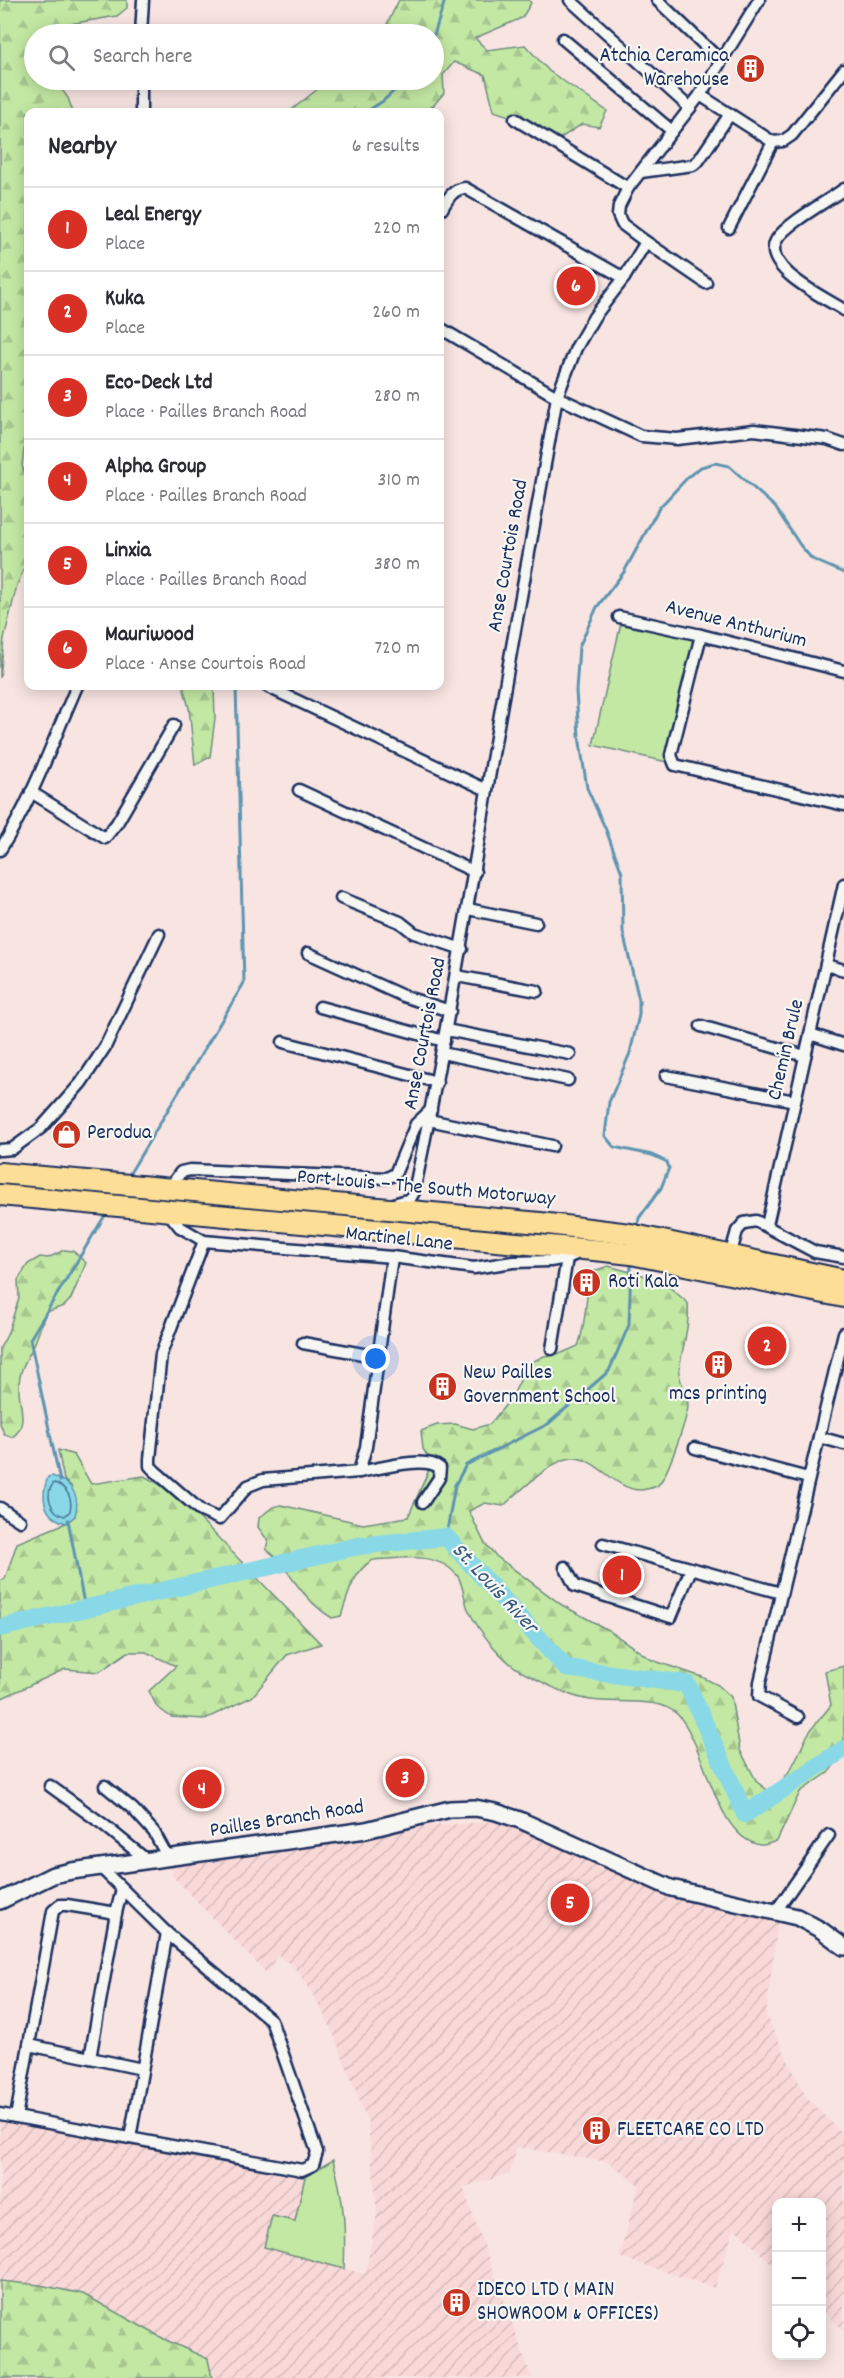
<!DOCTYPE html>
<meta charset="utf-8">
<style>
:root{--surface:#fff;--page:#f7f7f7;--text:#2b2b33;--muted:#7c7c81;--line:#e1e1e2;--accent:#d93025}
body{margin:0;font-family:Dekko,sans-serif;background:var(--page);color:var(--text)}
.controls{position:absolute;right:18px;bottom:18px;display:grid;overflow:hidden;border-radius:12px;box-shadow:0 3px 15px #0003}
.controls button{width:54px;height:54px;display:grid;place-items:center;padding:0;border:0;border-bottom:2px solid var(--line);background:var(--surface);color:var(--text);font:30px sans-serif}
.you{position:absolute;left:376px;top:1359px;width:21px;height:21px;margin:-15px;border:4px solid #fff;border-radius:50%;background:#1a73e8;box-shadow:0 0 0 9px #1a73e833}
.badge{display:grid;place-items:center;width:39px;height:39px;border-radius:50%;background:var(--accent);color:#fff;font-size:20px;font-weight:700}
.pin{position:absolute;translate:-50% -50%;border:3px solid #fff;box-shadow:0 2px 6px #0006}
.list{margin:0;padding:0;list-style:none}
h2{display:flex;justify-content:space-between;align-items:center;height:78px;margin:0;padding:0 24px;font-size:26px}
h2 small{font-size:20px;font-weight:400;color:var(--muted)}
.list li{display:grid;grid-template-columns:39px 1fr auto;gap:18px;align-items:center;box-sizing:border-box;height:84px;padding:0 24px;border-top:2px solid var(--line)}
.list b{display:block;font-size:22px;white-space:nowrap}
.list p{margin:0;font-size:20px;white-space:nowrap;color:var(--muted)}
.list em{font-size:20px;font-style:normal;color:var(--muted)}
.icon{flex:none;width:33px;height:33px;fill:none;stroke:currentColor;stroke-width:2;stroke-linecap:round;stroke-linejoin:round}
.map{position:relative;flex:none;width:844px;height:2378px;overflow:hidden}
.search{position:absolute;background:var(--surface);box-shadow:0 3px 15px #0003;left:24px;top:24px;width:420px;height:66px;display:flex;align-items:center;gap:15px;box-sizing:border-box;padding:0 21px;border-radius:33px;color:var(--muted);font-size:22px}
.panel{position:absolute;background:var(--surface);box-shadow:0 3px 15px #0003;left:24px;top:108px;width:420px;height:582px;border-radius:12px}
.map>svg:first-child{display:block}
.industrial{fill:url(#industrial-furrows)}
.green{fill:#c3e8a3;stroke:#6f8c80;stroke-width:1.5}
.forest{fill:url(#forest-firs);stroke:#6f8c80;stroke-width:1.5}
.water{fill:#89d8e7;stroke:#5d94b0;stroke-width:1.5}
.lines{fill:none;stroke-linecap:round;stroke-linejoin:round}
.shore{stroke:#477395;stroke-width:1.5}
.stream{stroke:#5d94b0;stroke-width:3}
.river{stroke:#89d8e7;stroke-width:18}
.street-casing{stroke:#1b2f5e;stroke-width:15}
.secondary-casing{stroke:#1b2f5e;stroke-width:20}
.highway-casing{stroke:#1b2f5e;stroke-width:24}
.street{stroke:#f6f6f2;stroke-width:10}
.secondary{stroke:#f6f6f2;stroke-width:15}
.highway{stroke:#fdde96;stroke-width:20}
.labels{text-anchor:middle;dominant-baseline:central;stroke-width:4.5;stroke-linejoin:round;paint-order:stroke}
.poi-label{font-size:21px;fill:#1b2f5e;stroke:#f6f6f2;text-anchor:start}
.street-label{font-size:21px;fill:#1b2f5e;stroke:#f6f6f2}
.water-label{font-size:22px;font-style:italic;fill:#365980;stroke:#f6f6f2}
</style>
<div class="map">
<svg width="844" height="2378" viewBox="0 0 844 2378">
<defs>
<pattern id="industrial-furrows" width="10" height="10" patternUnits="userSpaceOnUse" patternTransform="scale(1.5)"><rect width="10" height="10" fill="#f9d9d7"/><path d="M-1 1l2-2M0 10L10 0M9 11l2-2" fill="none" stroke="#d5bbbb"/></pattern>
<pattern id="forest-firs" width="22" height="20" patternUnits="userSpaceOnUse" patternTransform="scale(1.5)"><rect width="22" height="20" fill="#c3e8a3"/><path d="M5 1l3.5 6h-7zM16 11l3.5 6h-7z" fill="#a7c78f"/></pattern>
</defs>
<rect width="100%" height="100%" fill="#f8e5e2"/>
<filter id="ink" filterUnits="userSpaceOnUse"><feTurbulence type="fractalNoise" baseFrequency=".0167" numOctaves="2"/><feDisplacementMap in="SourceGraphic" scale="12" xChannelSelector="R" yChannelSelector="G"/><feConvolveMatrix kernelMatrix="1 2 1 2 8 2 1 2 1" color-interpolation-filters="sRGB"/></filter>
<g filter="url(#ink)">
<path class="industrial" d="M 502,1821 L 654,1891 L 778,1921 L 766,2015 L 806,2097 L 844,2136 L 844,2331 L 822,2310 L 822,2202 L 776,2202 L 776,2268 L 734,2228 L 715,2288 L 619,2257 L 639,2185 L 608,2162 L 517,2147 L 510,2174 L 463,2187 L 532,2378 L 212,2378 L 208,2359 L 166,2340 L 83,2294 L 40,2285 L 0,2281 L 0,2120 L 305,2177 L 295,2221 L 264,2247 L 365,2274 L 377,2214 L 368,2123 L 332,2030 L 306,1983 L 293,1966 L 277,1955 L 267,1974 L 172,1876 L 173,1863 L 428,1826 Z"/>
<g class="green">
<path d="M 621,623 L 695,640 L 667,762 L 593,745 Z"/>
<path d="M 333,2160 C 344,2200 346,2228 344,2269 L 264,2247 L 272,2216 L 295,2221 L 305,2177 Z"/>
</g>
<g class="forest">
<path d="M 0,0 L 127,0 L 127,8 L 117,16 L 64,25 L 50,34 L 34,34 L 34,80 L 55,80 L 68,98 L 73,112 L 28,112 L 28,445 L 24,449 L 22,466 L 28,480 L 28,560 L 17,585 L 4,639 L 0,678 Z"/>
<path d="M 399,0 L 529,0 L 531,3 L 522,18 L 475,38 L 487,50 L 525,45 L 549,71 L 607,111 L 599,127 L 582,124 L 553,143 L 527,122 L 494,111 L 485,75 L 454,62 L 443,75 L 444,93 L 433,106 L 423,112 L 289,112 L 329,80 L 434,80 L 434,34 L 382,34 Z"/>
<path d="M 183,686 L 214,686 L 215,718 L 210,757 L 195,765 L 189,708 Z"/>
<path d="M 64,1250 L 73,1251 L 86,1263 L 71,1299 L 64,1306 L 46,1312 C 42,1323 38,1336 33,1347 C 26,1361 19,1370 19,1386 C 18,1403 30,1426 12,1437 L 4,1434 L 0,1423 L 0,1348 L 7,1335 L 19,1298 L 18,1280 L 28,1264 L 40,1257 L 48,1258 Z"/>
<path d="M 608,1266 L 661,1280 L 688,1303 C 690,1327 682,1348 679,1371 C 678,1380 688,1393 688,1406 C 687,1418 667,1479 657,1486 C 653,1488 643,1490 639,1490 C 614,1489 599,1459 574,1458 C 553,1457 519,1493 503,1506 L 485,1503 L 469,1511 L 484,1542 L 496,1556 L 562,1605 L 608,1630 L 652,1660 L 702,1677 L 718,1685 L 731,1697 L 740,1750 L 757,1782 L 770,1792 C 791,1775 796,1759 807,1736 C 813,1725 824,1715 831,1705 L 825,1671 L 844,1666 L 844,1753 L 828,1773 L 800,1792 L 777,1841 C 772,1842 765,1846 760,1845 C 715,1838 706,1745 678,1715 C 661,1696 616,1704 591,1700 C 569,1697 548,1685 528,1675 C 504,1664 479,1632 468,1609 C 464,1599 463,1583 457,1575 C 440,1555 411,1556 389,1559 C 384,1559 375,1559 371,1561 C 353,1572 347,1598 341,1616 L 332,1618 C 317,1609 305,1596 294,1581 C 284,1567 281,1560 266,1549 L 268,1541 L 258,1527 L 259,1518 L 273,1507 L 281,1505 L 363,1524 L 408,1517 L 432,1463 L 423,1449 L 421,1431 L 437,1425 L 455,1424 L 473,1429 L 490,1424 L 512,1397 L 528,1364 L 544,1356 L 562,1353 L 578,1346 C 587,1322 585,1296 591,1272 Z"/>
<path d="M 58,1450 L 74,1455 L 91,1484 L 144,1476 L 174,1492 L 321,1644 L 287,1655 L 252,1697 L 205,1719 L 171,1717 L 157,1707 L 149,1691 L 176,1666 L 146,1652 L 128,1652 L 99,1672 L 65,1669 L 0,1699 L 0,1581 L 5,1579 L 17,1543 L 66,1523 L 75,1516 L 71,1486 L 64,1480 Z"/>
<path d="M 0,2281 L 40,2285 L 83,2294 L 166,2340 L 208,2359 L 212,2378 L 0,2378 Z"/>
</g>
<path class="water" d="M 52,1476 C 71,1482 81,1495 75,1516 L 66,1523 C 43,1517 40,1497 48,1477 Z"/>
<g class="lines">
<path class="shore" d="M 54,1483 C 67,1487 73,1498 70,1511 L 65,1516 C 50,1513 44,1493 54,1483 Z"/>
<g class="stream">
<path d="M 434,35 L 445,0"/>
<path d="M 366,112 L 383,101 L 406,80"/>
<path d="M 127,1178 L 244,983 L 236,686"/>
<path d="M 637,1229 L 639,1218 L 661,1188 L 669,1168 L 667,1162 L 652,1155 L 614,1147 L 605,1136 L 609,1102 L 630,1053 L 639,1015 L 639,1000 L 623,932 L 622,873 L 606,830 L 587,788 L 579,736 L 576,691 L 579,647 L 597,607 L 624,572 L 659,508 L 689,476 L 701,467 L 715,463 L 729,466 L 775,507 L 800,545 L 812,559 L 844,573"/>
<path d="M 60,1481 L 30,1339 L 107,1212"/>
<path d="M 68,1520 L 85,1609"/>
<path d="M 446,1537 L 455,1485 L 466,1465 L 548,1424 L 609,1371 L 629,1325 L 631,1262"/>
</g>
<path class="river" d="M 0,1628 L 358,1546 L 446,1537 L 566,1668 L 687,1684 L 745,1814 L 844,1749"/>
<defs>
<g id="street">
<path d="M 570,0 L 690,108"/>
<path d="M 657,0 L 721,61"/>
<path d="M 141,34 L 143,0"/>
<path d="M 563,39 L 672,131"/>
<path d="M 700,95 L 773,142 L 783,141 L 792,135 L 844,70"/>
<path d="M 141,112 L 141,80"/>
<path d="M 515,119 L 628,188"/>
<path d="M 641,172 L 693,165 L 699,160 L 730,114"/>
<path d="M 844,189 C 828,201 787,223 777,239 C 759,268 826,298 844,310"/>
<path d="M 442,209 C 448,198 453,189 465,188 L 624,278"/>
<path d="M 729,228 L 773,142"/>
<path d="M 646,242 L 706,283"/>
<path d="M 440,328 L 557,397 L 641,436 L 677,439 L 754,430 L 827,439 L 844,445"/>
<path d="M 619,617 L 701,635 L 844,671"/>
<path d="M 701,635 L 671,755 L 675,765 L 844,805"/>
<path d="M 268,687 L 487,790"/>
<path d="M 299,790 L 475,872"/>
<path d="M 31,792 L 105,838 L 117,823 L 174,725"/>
<path d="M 0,850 C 33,799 53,740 77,686"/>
<path d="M 341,898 L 400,922 L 414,933 L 462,949"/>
<path d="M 468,909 L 536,923"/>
<path d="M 308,953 L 403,996 L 450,1011"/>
<path d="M 826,965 L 844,970"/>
<path d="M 457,976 L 537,991"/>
<path d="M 320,1007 L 444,1041"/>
<path d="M 701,1026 L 805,1056"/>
<path d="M 446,1030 L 570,1054"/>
<path d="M 810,1034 L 844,1045"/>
<path d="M 283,1042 L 437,1082"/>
<path d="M 442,1053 L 568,1080"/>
<path d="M 666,1076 L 795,1101"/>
<path d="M 429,1120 L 552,1146"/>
<path d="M 0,1150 L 12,1149 L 41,1128 L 81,1083 L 105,1047 L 159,934"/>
<path d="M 169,1188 L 181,1172 L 190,1170 L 387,1178 L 395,1174 L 416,1124 L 431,1110"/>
<path d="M 394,1204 L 410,1199 L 414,1192 C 442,1058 465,924 487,790 C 509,658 534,528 557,397 L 576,348 L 594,317 L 624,278 L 646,242 L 622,224 L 618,215 L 619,206 L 628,188 L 700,95 L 759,0"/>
<path d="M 167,1211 L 180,1227 L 204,1241 L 392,1257 L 474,1268 L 513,1262 L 550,1261 L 567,1258 L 581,1252"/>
<path d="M 767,1225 L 844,884"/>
<path d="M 204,1241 L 161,1354 L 150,1459 L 150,1466 L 156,1472 L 201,1511 L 219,1519 L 248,1486 L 263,1480 L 359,1472 L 366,1447 L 392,1257"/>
<path d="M 730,1256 L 737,1231 L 744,1223 L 756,1221 L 815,1252 L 844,1257"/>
<path d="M 303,1343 L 379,1357"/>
<path d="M 552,1349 L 567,1258"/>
<path d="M 819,1437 L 844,1444"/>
<path d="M 695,1448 L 808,1478"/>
<path d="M 359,1472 C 378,1469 425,1455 440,1468 L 439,1478 L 423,1502"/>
<path d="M 0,1508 L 20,1521"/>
<path d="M 603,1544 L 781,1593"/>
<path d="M 565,1567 L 575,1586 L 671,1617 L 691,1569"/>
<path d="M 798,1717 L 759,1696 L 760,1682 L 844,1333"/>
<path d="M 50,1786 L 104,1825 L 148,1861"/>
<path d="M 105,1786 L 133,1809 L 154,1832 L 168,1858"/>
<path d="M 776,1911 L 829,1835"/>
<path d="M 29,2045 L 142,2069"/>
<path d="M 90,2058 L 116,1913"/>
<path d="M 0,2114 L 302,2170 L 313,2165 L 317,2152 L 271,2020 L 167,1933 L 100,1867"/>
<path d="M 16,2117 L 53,1911 L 60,1905 L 67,1905 L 116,1913 L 122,1889"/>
<path d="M 130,2138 L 167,1933"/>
</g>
<path id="secondary" d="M 0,1901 L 53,1875 L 72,1871 L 366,1830 L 450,1809 L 475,1808 L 496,1812 L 520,1820 L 671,1888 L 797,1917 L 821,1930 L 844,1947"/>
<g id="highway">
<path d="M 0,1173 L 540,1223 L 630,1234 L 844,1280"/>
<path d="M 0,1195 L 604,1251 L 631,1254 L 844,1297"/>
</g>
</defs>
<use href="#street" class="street-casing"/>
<use href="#secondary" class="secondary-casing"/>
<use href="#highway" class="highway-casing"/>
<use href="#street" class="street"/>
<use href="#secondary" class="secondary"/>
<use href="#highway" class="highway"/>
</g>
</g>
<defs>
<symbol id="building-disc" viewBox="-11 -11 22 22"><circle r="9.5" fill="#c8321e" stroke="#f6f6f2"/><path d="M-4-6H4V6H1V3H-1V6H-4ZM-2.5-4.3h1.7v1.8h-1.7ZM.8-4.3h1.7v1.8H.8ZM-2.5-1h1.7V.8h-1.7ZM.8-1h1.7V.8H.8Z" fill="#fff"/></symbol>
<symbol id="shop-disc" viewBox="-11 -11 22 22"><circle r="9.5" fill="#c8321e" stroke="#f6f6f2"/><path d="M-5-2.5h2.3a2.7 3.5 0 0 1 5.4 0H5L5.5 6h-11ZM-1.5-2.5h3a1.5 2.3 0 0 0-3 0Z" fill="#fff"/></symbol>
</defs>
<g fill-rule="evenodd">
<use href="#building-disc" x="734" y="52" width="33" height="33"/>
<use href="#shop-disc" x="50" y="1118" width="33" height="33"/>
<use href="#building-disc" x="570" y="1266" width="33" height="33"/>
<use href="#building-disc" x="702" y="1348" width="33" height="33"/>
<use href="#building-disc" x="426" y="1370" width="33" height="33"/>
<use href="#building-disc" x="580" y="2114" width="33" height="33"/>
<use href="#building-disc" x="440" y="2286" width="33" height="33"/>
</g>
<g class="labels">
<g class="poi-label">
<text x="729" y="57" text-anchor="end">Atchia Ceramica<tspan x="729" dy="24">Warehouse</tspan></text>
<text x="87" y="1134">Perodua</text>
<text x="608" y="1283">Roti Kala</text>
<text x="463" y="1374">New Pailles<tspan x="463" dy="24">Government School</tspan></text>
<text x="718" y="1395" text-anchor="middle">mcs printing</text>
<text x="617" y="2131">FLEETCARE CO LTD</text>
<text x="477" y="2291">IDECO LTD ( MAIN<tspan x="477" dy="24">SHOWROOM &amp; OFFICES)</tspan></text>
</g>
<g class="street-label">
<text transform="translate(509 556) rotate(-80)">Anse Courtois Road</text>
<text transform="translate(736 625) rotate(14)">Avenue Anthurium</text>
<text transform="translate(426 1034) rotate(-79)">Anse Courtois Road</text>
<text transform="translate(787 1050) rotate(-77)">Chemin Brule</text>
<text transform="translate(426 1189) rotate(5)">Port Louis – The South Motorway</text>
<text transform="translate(399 1240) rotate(6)">Martinel Lane</text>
<text transform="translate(287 1820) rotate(-9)">Pailles Branch Road</text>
</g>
<g class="water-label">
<text transform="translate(494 1589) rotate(47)">St. Louis River</text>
</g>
</g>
</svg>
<div class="controls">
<button>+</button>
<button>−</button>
<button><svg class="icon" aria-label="locate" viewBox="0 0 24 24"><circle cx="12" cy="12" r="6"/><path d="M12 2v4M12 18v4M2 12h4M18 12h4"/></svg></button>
</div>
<div class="you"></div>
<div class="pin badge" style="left:622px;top:1575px">1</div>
<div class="pin badge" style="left:767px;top:1346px">2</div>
<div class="pin badge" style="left:405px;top:1778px">3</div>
<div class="pin badge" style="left:202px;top:1789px">4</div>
<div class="pin badge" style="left:570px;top:1903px">5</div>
<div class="pin badge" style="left:576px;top:286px">6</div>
<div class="search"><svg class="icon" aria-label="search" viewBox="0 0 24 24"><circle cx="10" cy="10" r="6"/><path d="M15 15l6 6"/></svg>Search here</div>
<section class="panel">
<h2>Nearby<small>6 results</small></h2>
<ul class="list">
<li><span class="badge">1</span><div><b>Leal Energy</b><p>Place</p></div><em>220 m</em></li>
<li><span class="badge">2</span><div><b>Kuka</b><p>Place</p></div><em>260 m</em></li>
<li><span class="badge">3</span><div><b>Eco-Deck Ltd</b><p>Place · Pailles Branch Road</p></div><em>280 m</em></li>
<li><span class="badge">4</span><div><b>Alpha Group</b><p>Place · Pailles Branch Road</p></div><em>310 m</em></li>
<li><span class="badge">5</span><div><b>Linxia</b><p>Place · Pailles Branch Road</p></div><em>380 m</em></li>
<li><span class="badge">6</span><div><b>Mauriwood</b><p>Place · Anse Courtois Road</p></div><em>720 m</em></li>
</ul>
</section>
</div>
